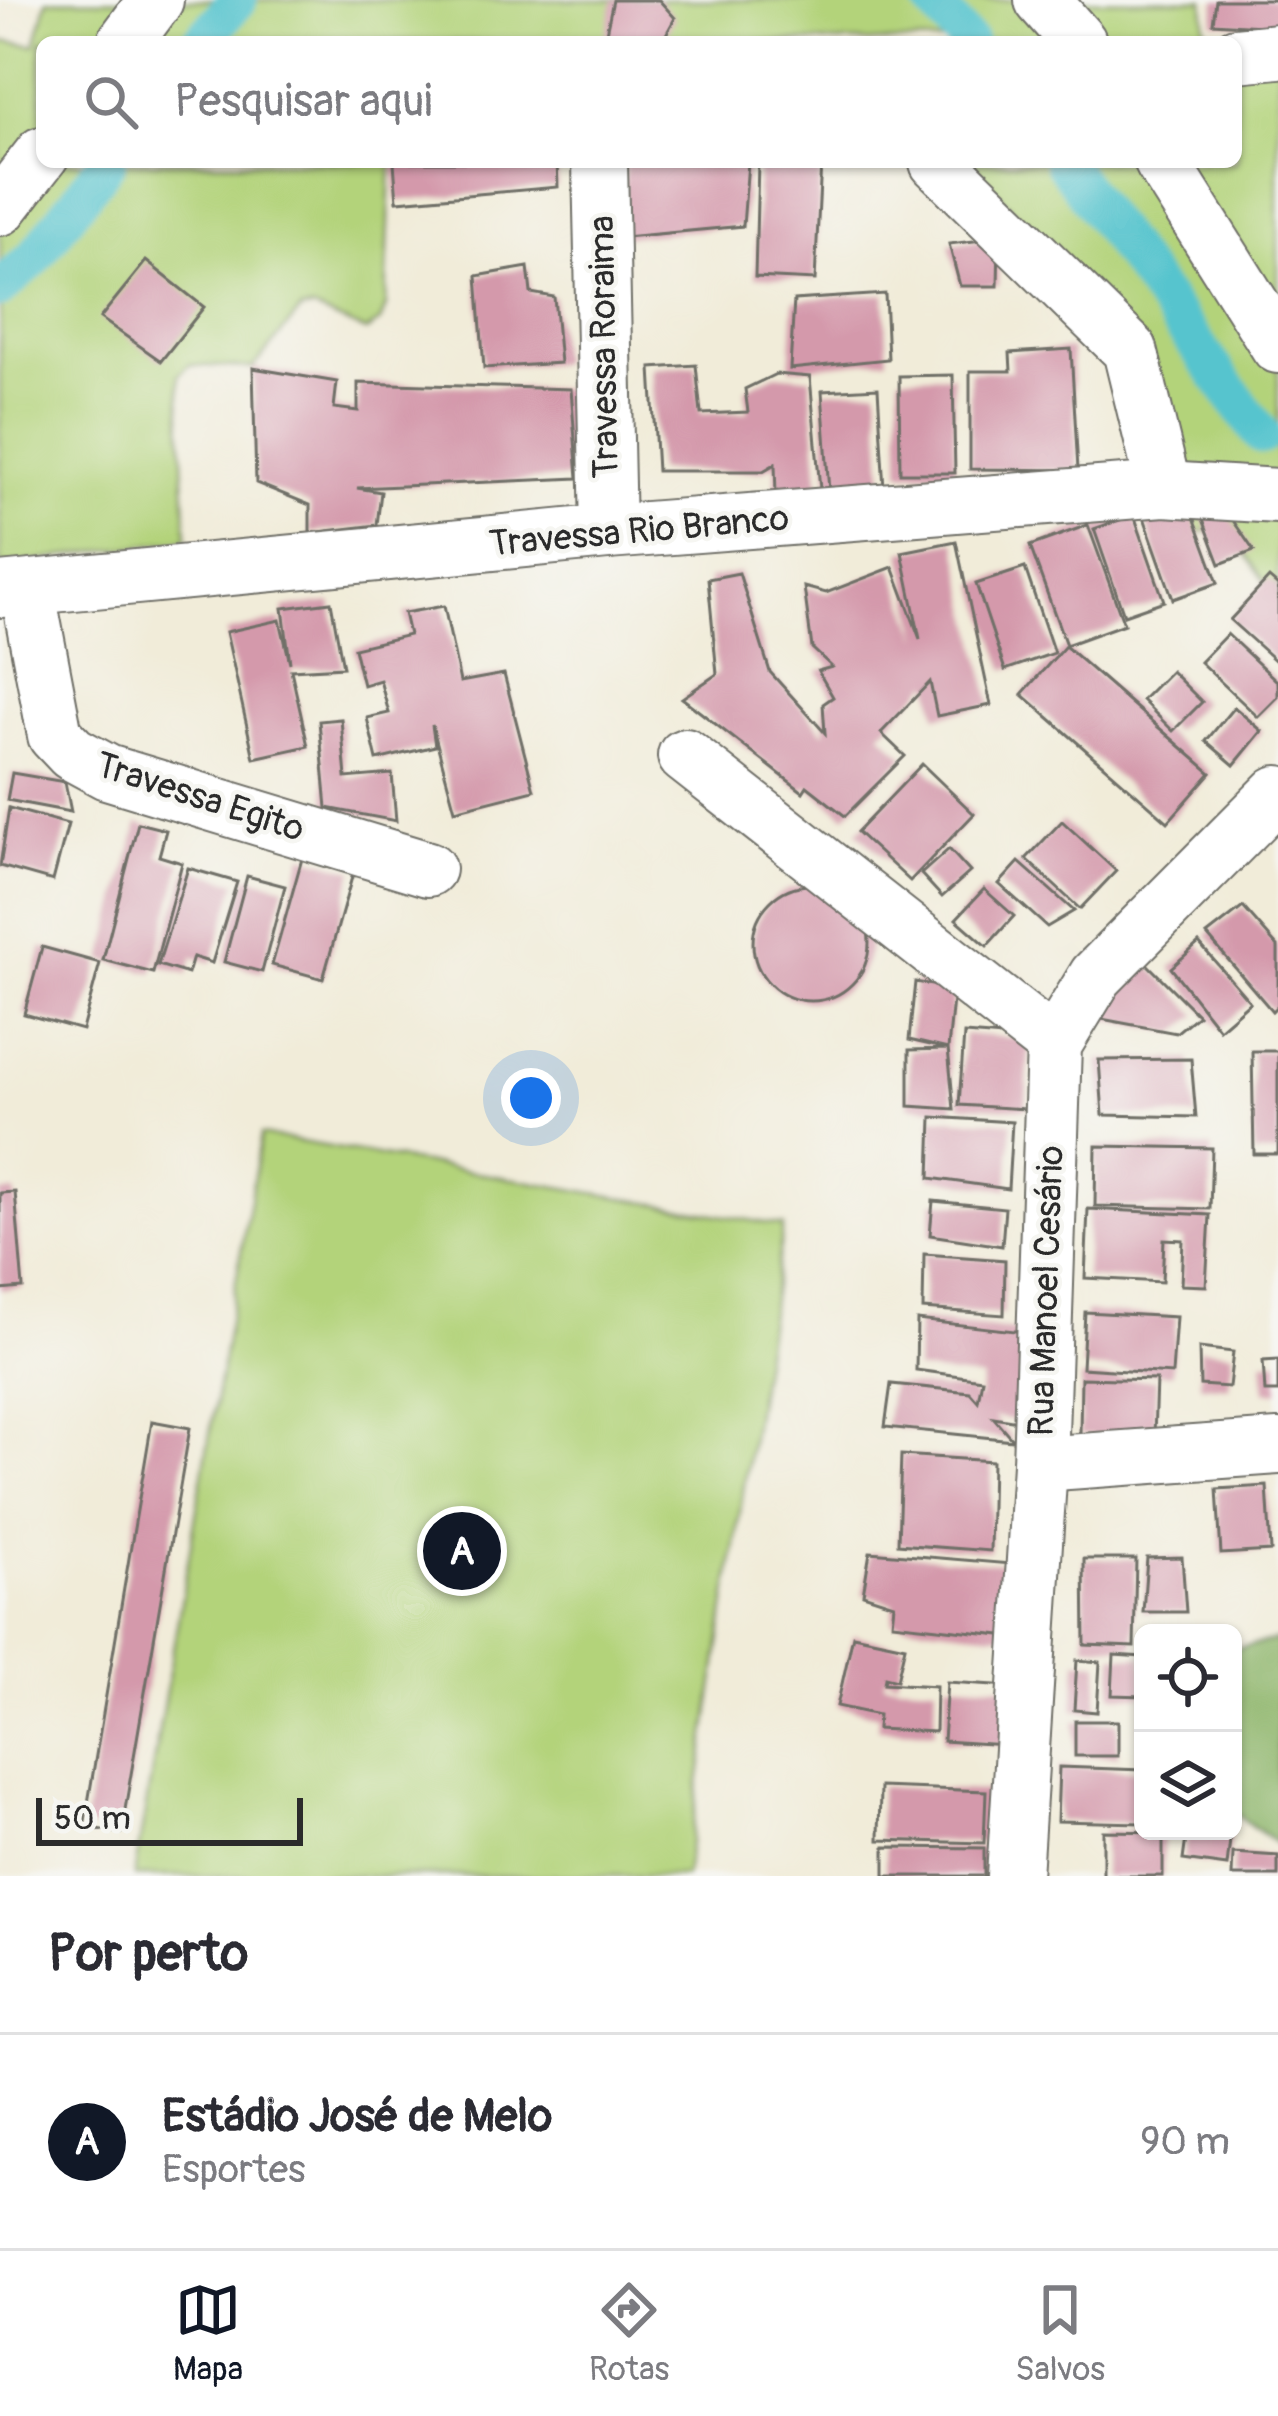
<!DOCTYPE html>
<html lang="pt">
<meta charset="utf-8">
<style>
:root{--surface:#fff;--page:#f2f2f3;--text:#2b2b33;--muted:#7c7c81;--line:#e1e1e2;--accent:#111827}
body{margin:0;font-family:Pangolin,sans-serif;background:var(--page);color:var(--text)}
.controls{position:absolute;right:36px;bottom:36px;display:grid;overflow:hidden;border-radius:18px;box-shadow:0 3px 9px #0004}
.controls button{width:108px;height:108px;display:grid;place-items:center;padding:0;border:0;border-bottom:3px solid var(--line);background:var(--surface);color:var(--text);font:60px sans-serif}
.scale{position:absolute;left:36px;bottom:30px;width:267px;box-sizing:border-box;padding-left:12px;border:6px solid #2b2b2b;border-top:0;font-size:33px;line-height:42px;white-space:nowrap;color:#2b2b2b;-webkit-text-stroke:9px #f6f6f2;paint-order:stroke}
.you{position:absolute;left:531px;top:1098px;width:42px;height:42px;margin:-30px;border:9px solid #fff;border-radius:50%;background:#1a73e8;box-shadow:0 0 0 18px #1a73e833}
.badge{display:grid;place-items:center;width:78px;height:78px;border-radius:50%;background:var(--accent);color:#fff;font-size:39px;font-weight:700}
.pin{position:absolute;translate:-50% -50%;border:6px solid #fff;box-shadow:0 3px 12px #0006}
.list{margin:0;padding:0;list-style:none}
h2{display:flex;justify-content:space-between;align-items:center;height:156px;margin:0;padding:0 48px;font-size:51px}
h2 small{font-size:39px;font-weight:400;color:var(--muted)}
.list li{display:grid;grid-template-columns:78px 1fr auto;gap:36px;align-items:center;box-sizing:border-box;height:216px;padding:0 48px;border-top:3px solid var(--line)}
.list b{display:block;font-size:45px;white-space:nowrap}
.list p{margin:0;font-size:39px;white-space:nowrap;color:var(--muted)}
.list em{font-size:39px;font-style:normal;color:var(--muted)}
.icon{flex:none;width:66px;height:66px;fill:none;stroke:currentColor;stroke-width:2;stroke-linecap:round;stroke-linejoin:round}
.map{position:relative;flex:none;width:1278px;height:1876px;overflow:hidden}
.search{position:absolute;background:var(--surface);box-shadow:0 3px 9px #0004;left:36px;right:36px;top:36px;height:132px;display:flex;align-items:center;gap:30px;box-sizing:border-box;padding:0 42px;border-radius:18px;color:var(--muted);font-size:45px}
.sheet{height:372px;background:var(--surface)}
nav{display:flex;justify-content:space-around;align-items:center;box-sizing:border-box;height:168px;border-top:3px solid var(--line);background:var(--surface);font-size:33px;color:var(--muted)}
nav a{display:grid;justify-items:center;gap:6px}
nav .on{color:var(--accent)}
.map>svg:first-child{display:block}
.green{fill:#b3d37a;stroke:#6f7f52;stroke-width:3}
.forest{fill:#8eb56a;stroke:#5c704a;stroke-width:3}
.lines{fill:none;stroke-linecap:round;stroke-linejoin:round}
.canal{stroke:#57c4ce;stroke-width:39}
.building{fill:#d499ab}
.minor-casing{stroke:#706f68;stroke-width:58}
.minor{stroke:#fff;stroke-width:54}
.labels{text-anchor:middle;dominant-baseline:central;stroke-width:9;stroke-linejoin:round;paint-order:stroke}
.street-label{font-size:36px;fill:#2b2b2b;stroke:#f6f6f2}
</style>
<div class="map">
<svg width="1278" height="1876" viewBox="0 0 1278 1876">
<rect width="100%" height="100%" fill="#f6f6f2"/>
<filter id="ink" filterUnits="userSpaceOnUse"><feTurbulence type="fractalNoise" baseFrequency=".00833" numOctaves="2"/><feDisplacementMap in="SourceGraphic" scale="24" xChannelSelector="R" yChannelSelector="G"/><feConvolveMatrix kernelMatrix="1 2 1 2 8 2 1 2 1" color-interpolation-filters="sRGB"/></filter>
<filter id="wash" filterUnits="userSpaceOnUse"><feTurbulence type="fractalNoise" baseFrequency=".004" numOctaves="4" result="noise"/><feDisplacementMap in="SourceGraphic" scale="48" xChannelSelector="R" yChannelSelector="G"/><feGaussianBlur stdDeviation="2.7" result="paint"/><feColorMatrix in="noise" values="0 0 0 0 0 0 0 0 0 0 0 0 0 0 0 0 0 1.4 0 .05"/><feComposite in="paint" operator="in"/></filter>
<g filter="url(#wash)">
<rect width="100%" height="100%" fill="#f1ecd9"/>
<g class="green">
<path d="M 47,0 L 1204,0 L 1206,34 L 1234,36 L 1278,55 L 1278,600 L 1234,538 L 1218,529 L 1182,535 L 1138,348 L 970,162 L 1236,162 L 1236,42 L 42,42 L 42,162 L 391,162 L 386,306 L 380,322 L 366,331 L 313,309 L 301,310 L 253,368 L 189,365 L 179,375 L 187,539 L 0,566 L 0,41 L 35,45 Z"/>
<path d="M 261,1135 L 783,1226 L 685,1876 L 134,1876 Z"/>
</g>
<path class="forest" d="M 1278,1640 L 1278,1845 L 1233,1812 L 1233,1649 Z"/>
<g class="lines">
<g class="canal">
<path d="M 931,0 L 968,42"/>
<path d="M 201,42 L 238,0"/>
<path d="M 1063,162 L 1262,435"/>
<path d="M 0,288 L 34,258 L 107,162"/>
</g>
</g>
<g id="blocks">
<g class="building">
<path d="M 613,0 L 659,0 L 675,18 L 662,42 L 604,42 Z"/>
<path d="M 1216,0 L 1278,0 L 1278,27 L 1213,23 Z"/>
<path d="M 394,162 L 557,162 L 558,187 L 397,201 Z"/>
<path d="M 625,162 L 748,162 L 743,226 L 624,237 Z"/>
<path d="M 758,162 L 821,162 L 815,280 L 755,277 Z"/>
<path d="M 999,238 L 998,286 L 960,286 L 949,244 Z"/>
<path d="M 146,261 L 204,307 L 161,361 L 100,318 Z"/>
<path d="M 528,267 L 531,293 L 554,297 L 560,363 L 484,368 L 477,276 Z"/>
<path d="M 885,294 L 888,359 L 790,369 L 794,300 Z"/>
<path d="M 1071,349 L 1078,470 L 970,469 L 970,371 L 1011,371 L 1010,353 Z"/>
<path d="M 696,365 L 701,414 L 748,412 L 745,389 L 776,374 L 810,377 L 820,489 L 776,495 L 775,464 L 763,471 L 657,471 L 651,368 Z"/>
<path d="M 253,368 L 337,382 L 334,408 L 358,411 L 358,383 L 571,389 L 578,478 L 357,488 L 381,492 L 377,525 L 310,533 L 310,505 L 256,483 Z"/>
<path d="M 953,375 L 955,473 L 900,473 L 899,376 Z"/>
<path d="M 878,388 L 884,489 L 829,492 L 822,391 Z"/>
<path d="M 1190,506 L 1218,583 L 1173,599 L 1141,509 Z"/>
<path d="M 1225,509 L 1254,551 L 1220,564 L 1200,511 Z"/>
<path d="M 1134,515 L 1164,601 L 1124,615 L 1094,529 Z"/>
<path d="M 1088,525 L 1124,624 L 1066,645 L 1030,546 Z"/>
<path d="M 956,541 L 991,705 L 937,716 L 930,682 L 881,733 L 905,756 L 845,816 L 807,786 L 803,792 L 682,698 L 717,674 L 708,579 L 739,573 L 770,672 L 825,733 L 823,704 L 833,697 L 818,671 L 832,667 L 812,648 L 804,587 L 826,593 L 893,567 L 920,639 L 902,552 Z"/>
<path d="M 1025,568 L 1054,653 L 1005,670 L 976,584 Z"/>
<path d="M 1269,578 L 1278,586 L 1278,663 L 1230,620 Z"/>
<path d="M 331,602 L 343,667 L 291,670 L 308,746 L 254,758 L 226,632 L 280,620 L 290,663 L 283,608 Z"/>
<path d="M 444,606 L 460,682 L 504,674 L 534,790 L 455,810 L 432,725 L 435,746 L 377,760 L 367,718 L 389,713 L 380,680 L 363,685 L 354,648 L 409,635 L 404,613 Z"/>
<path d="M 1227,634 L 1278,682 L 1278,697 L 1258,717 L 1200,662 Z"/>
<path d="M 1065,646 L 1211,773 L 1168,822 L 1022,694 Z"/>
<path d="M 1171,671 L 1202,702 L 1173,731 L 1142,700 Z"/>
<path d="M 1234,707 L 1262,731 L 1234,765 L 1206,741 Z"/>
<path d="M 341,719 L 346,778 L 392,774 L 396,821 L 327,808 L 319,721 Z"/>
<path d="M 922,764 L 974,814 L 910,881 L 857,832 Z"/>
<path d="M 12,773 L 65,782 L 71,812 L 7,800 Z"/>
<path d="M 9,808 L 68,824 L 53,881 L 0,866 Z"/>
<path d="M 1062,821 L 1116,871 L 1080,909 L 1026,859 Z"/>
<path d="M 138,823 L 166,830 L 159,856 L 182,863 L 153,973 L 103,960 Z"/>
<path d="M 949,849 L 970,872 L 942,897 L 921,874 Z"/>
<path d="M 303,855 L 354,870 L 323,979 L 272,965 Z"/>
<path d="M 1019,862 L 1074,911 L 1047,927 L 999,884 Z"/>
<path d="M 188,868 L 237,882 L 212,963 L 193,957 L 188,974 L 158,965 Z"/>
<path d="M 247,876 L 285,886 L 262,972 L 224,962 Z"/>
<circle cx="811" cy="943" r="58"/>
<path d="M 984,889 L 1014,916 L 987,946 L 956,919 Z"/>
<path d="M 1243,907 L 1278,947 L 1278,1005 L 1272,1011 L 1207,935 Z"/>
<path d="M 1199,943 L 1250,1002 L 1219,1029 L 1171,968 Z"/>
<path d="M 42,947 L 100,963 L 82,1030 L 24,1014 Z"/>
<path d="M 1146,963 L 1198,1015 L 1176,1033 L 1091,1017 Z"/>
<path d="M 915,982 L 954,989 L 948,1049 L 954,1109 L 909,1106 L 909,1050 L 948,1049 L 909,1040 Z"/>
<path d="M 964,1034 L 1030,1039 L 1026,1109 L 959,1105 Z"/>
<path d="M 1252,1051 L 1278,1051 L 1278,1154 L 1254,1154 Z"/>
<path d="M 1191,1059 L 1196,1117 L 1103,1115 L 1099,1060 Z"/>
<path d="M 932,1117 L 1012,1122 L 1008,1189 L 930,1178 Z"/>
<path d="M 1096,1146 L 1212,1148 L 1210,1209 L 1095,1206 Z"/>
<path d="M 15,1192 L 23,1288 L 0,1290 L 0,1193 Z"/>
<path d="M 933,1201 L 1005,1208 L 1002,1246 L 930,1235 Z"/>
<path d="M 1088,1209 L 1210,1215 L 1206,1286 L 1181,1285 L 1183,1240 L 1164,1239 L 1162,1282 L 1085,1278 Z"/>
<path d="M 924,1254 L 1005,1260 L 1004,1315 L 923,1309 Z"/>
<path d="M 1085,1312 L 1176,1317 L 1172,1374 L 1082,1368 Z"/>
<path d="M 917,1320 L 1024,1332 L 1018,1421 L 993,1417 L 1013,1440 L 885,1427 L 891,1384 L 970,1392 L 978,1401 L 982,1379 L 916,1370 Z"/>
<path d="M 1199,1348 L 1233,1352 L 1229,1387 L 1200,1385 Z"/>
<path d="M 1278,1360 L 1278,1392 L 1265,1392 L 1263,1361 Z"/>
<path d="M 1081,1378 L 1156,1380 L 1154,1436 L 1080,1435 Z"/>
<path d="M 152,1421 L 190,1428 L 121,1833 L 84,1827 Z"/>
<path d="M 901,1455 L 992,1461 L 990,1551 L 898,1544 Z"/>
<path d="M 1267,1486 L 1271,1551 L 1221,1554 L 1217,1489 Z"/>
<path d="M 870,1552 L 1023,1565 L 1011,1636 L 892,1623 L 894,1604 L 863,1594 Z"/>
<path d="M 1182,1557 L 1186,1612 L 1143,1612 L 1147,1558 Z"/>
<path d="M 1084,1559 L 1136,1559 L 1134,1647 L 1085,1645 Z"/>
<path d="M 853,1635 L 905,1646 L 897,1680 L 885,1677 L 884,1683 L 936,1686 L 935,1732 L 877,1729 L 878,1715 L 837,1706 Z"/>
<path d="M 1114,1655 L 1143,1657 L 1143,1696 L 1112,1695 Z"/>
<path d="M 1077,1660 L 1100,1662 L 1097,1712 L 1074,1710 Z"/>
<path d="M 947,1682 L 1010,1686 L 1006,1745 L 943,1741 Z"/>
<rect x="1075" y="1721" width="43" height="35"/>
<path d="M 1059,1767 L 1143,1770 L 1141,1823 L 1057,1821 Z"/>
<path d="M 880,1787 L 986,1791 L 984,1843 L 879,1840 Z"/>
<path d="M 1103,1831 L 1163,1832 L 1163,1876 L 1103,1876 Z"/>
<path d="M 1187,1831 L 1231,1831 L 1227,1866 L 1183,1860 Z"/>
<path d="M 885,1847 L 984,1848 L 984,1876 L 885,1876 Z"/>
<path d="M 1233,1853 L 1278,1856 L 1278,1876 L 1232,1876 Z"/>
</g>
</g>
</g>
<g filter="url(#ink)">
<use href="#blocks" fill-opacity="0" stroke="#706f68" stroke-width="3"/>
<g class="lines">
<defs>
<g id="minor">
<path d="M 1042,0 L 1079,42"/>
<path d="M 125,42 L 156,0"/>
<path d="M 1236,55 L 1278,51"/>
<path d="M 600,162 L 608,532"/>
<path d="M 937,162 L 1130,350 L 1164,489"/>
<path d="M 1162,162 L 1278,346"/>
<path d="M 0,208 L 42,154"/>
<path d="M 27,588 L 55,735 L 72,753 L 107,772 L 428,869"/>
<path d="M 0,590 L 608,532 L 1164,489 L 1278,496"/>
<path d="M 685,756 L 1054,1045"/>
<path d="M 1040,1464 L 1278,1447"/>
<path d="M 1014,1876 L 1040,1464 L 1054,1045 L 1096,976 L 1278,793"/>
</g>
</defs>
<use href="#minor" class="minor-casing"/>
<use href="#minor" class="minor"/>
</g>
</g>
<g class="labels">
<g class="street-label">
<text transform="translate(604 347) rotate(-91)">Travessa Roraima</text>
<text transform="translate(639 531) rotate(-5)">Travessa Rio Branco</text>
<text transform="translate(200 797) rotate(18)">Travessa Egito</text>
<text transform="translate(1046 1291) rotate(-88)">Rua Manoel Cesário</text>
</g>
</g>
</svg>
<div class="controls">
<button><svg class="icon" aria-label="locate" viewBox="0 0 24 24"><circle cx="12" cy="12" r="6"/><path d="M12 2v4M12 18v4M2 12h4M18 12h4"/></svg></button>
<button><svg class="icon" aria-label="layers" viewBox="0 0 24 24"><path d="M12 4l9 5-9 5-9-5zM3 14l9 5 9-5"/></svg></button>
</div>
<div class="scale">50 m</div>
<div class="you"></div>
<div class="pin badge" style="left:462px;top:1551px">A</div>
<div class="search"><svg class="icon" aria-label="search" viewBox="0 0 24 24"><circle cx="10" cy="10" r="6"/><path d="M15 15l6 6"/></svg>Pesquisar aqui</div>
</div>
<section class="sheet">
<h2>Por perto<small></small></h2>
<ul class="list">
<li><span class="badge">A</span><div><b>Estádio José de Melo</b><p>Esportes</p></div><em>90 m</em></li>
</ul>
</section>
<nav>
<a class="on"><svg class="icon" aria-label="map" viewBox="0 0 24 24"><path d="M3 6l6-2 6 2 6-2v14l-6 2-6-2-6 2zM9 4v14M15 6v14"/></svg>Mapa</a>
<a><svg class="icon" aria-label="directions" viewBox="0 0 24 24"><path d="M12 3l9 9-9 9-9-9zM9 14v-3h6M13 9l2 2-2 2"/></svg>Rotas</a>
<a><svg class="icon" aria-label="saved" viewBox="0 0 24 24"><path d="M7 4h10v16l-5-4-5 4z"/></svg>Salvos</a>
</nav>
